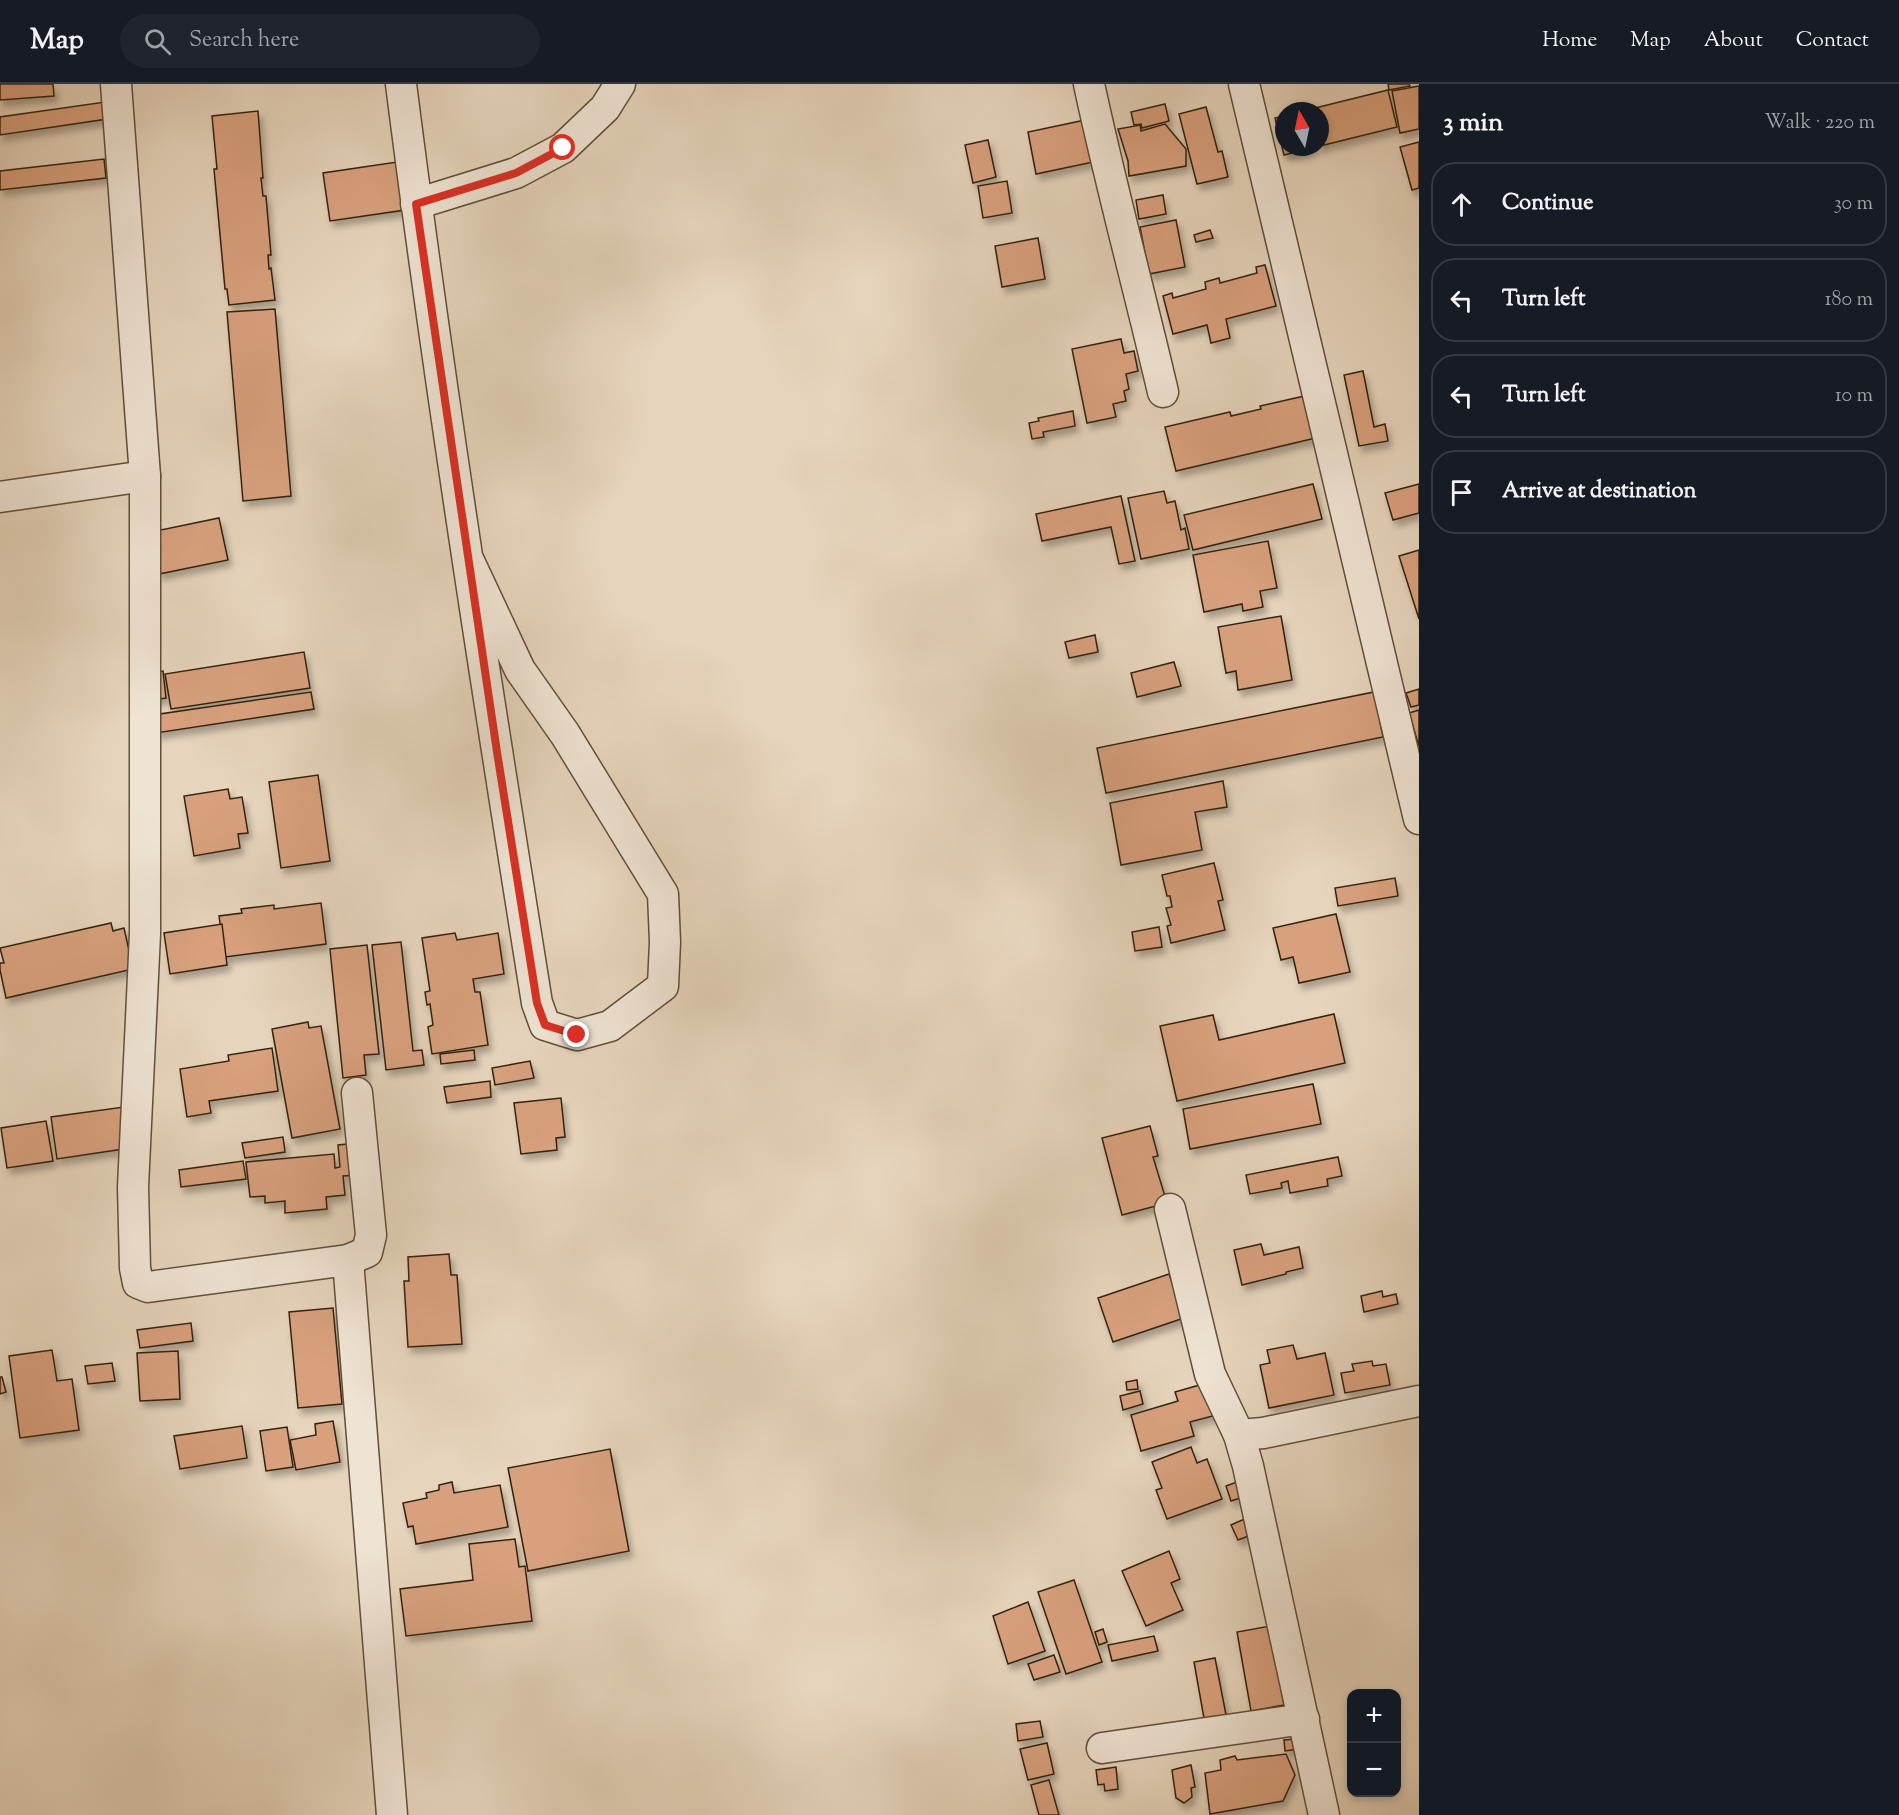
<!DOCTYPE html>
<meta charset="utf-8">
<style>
:root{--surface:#171b24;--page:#20242c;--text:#f1f3f6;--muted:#9ea1a6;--line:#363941}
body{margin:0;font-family:"Sorts Mill Goudy",serif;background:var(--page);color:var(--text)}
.controls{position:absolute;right:18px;bottom:18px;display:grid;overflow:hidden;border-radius:12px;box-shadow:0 3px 9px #0003}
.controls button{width:54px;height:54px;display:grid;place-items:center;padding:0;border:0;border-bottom:2px solid var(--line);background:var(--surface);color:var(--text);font:30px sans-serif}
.compass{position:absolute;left:1275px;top:18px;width:54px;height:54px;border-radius:50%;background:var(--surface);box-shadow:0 3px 9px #0003;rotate:351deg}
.stop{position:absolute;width:18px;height:18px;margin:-14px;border:4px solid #d93025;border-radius:50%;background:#fff}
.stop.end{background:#d93025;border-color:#fff;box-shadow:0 2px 6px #0008}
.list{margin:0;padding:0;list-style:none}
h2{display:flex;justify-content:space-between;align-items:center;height:78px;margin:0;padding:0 24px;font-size:26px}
h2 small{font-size:20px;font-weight:400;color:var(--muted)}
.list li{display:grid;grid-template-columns:39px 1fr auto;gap:18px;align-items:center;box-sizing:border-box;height:84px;margin:0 12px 12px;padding:0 12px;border:2px solid var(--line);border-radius:24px}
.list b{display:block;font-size:22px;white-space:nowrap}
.list em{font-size:20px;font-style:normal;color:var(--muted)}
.icon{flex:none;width:33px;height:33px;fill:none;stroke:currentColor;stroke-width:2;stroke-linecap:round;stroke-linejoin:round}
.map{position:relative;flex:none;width:1419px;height:1731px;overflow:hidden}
header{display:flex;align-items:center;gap:36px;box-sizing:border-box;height:84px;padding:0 30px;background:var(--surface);border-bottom:2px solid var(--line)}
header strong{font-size:28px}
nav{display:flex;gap:33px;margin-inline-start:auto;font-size:21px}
.search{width:420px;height:54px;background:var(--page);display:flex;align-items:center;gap:15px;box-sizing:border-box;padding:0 21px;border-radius:33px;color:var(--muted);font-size:22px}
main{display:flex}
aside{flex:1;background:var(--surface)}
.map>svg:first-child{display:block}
.building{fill:#d8a07d;stroke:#33230f;stroke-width:1.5;filter:url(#shadow)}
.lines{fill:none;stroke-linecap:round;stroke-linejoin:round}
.street-casing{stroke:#604f3a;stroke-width:33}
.street{stroke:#efe3d3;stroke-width:30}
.route{stroke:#d93025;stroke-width:8}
</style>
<header>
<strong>Map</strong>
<div class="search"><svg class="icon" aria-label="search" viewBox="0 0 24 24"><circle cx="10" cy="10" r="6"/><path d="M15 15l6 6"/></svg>Search here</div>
<nav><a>Home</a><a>Map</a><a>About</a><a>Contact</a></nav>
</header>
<main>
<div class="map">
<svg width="1419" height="1731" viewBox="0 0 1419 1731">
<defs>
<filter id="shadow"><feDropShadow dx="3.5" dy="6" stdDeviation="3" flood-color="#0004"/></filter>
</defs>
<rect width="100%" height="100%" fill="#e6d4bc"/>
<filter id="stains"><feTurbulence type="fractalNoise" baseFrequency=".00333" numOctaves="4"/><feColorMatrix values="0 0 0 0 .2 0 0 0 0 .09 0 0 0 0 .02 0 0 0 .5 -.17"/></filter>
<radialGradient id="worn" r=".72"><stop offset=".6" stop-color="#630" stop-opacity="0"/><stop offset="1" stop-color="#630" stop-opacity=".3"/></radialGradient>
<g class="building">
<path d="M 0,0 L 53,0 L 54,12 L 0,16 Z"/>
<path d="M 1388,0 L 1409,0 L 1410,2 L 1389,6 Z"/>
<path d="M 1419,2 L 1419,45 L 1400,49 L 1392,7 Z"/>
<path d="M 1388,6 L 1397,43 L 1320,62 L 1320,27 L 1303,27 Z"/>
<path d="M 105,18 L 107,35 L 0,51 L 0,33 Z"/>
<path d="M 1165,20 L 1169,37 L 1142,44 L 1141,40 L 1134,41 L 1131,28 Z"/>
<path d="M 1206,23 L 1218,68 L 1222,67 L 1228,93 L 1197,100 L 1179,30 Z"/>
<path d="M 258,27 L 263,94 L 261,94 L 263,112 L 266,112 L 271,171 L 268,171 L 269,185 L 271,184 L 275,216 L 229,221 L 227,205 L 225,205 L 214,85 L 217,85 L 212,32 Z"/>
<path d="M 1284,32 L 1284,63 L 1316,63 L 1284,71 L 1275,34 Z"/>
<path d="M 1090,35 L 1098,77 L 1036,90 L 1028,48 Z"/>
<path d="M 1165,40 L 1186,65 L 1186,82 L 1129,92 L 1128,77 L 1118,45 L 1140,41 L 1141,47 Z"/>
<path d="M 988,56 L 996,93 L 973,99 L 965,61 Z"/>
<path d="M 1419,58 L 1419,104 L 1412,106 L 1400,63 Z"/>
<path d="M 104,75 L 106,94 L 0,106 L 0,87 Z"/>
<path d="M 397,78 L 405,126 L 330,137 L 323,89 Z"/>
<path d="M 1007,97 L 1012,129 L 983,134 L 978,102 Z"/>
<path d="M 1163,111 L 1166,130 L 1139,135 L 1136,116 Z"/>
<path d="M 1176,136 L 1185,183 L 1149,190 L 1140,143 Z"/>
<path d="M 1210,146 L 1213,154 L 1196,158 L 1194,151 Z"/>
<path d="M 1038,154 L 1045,195 L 1002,203 L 995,162 Z"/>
<path d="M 1265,181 L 1276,222 L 1226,235 L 1230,254 L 1211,259 L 1207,241 L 1173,250 L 1163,212 L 1172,209 L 1173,214 L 1206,205 L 1205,198 L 1219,194 L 1220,199 L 1257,189 L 1256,183 Z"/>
<path d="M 275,225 L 291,412 L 243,417 L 227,228 Z"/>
<path d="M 1121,255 L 1124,269 L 1134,267 L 1138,287 L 1126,290 L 1129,305 L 1124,307 L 1126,317 L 1113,320 L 1116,333 L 1087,339 L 1072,265 Z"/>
<path d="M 1363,287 L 1374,343 L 1385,340 L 1388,357 L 1359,362 L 1344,291 Z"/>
<path d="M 1309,311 L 1320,353 L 1176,387 L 1165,343 L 1230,328 L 1231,332 L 1261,325 L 1260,322 Z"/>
<path d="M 1073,327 L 1075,342 L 1043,348 L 1044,353 L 1032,355 L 1029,339 L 1039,337 L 1038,334 Z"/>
<path d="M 1313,400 L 1322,435 L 1193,466 L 1184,431 Z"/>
<path d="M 1419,400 L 1419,429 L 1393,436 L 1385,409 Z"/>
<path d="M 1164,407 L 1167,419 L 1175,417 L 1181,446 L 1185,444 L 1189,465 L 1141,475 L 1128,414 Z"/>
<path d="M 1121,412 L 1135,477 L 1119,480 L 1111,443 L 1042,457 L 1036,430 Z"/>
<path d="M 219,434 L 228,476 L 159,490 L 151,448 Z"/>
<path d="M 1268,457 L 1277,504 L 1260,507 L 1263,523 L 1243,527 L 1242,520 L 1204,528 L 1193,471 Z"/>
<path d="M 1419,466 L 1419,535 L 1399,472 Z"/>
<path d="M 1281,532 L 1292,596 L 1238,606 L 1236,587 L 1226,589 L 1218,543 Z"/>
<path d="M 1095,551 L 1098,568 L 1069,574 L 1065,558 Z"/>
<path d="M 304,568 L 310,604 L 171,625 L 165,590 Z"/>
<path d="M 1174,578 L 1181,602 L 1137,613 L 1131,589 Z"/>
<path d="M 163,587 L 166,614 L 153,616 L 149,589 Z"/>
<path d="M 1419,605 L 1419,621 L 1411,623 L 1406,609 Z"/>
<path d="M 311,608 L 314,625 L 156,649 L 153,631 Z"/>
<path d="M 1374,608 L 1383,653 L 1106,709 L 1097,664 Z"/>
<path d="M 1419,626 L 1419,662 L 1409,629 Z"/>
<path d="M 318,691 L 330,777 L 281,784 L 269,698 Z"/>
<path d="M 1223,697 L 1227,723 L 1195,728 L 1202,766 L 1121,781 L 1110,719 Z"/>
<path d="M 228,705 L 230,715 L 242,713 L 248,749 L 238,750 L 240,764 L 194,772 L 184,712 Z"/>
<path d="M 1214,779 L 1223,816 L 1218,817 L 1225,846 L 1171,859 L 1167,842 L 1171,841 L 1166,824 L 1172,823 L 1170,812 L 1167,812 L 1162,791 Z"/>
<path d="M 1395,794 L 1398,812 L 1338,822 L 1335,804 Z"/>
<path d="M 321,819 L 326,860 L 225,873 L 219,832 L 242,829 L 241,825 L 274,821 L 274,825 Z"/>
<path d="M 1336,830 L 1350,888 L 1299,899 L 1293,873 L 1281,876 L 1273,844 Z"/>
<path d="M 111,839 L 113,847 L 124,844 L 133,885 L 6,914 L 0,886 L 0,879 L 4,879 L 0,864 Z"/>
<path d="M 222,840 L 227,881 L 170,890 L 164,849 Z"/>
<path d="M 1159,843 L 1162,863 L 1135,867 L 1132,848 Z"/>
<path d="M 455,849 L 457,856 L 498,849 L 504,890 L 473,895 L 475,908 L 480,908 L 488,961 L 432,970 L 428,943 L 433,941 L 430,920 L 427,921 L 425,908 L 430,907 L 422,854 Z"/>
<path d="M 401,858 L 413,967 L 422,966 L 424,981 L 386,986 L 372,861 Z"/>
<path d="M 367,861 L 379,970 L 364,971 L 366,991 L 343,994 L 330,865 Z"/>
<path d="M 1334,930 L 1345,979 L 1177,1017 L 1160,942 L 1213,931 L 1219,956 Z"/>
<path d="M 308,938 L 309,944 L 321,942 L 340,1045 L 292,1054 L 272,945 Z"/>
<path d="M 272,964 L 278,1007 L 209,1017 L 211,1029 L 187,1033 L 180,985 L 229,977 L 228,971 Z"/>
<path d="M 474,966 L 475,976 L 441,980 L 440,970 Z"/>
<path d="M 530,977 L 534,994 L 495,1001 L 492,984 Z"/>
<path d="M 490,997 L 491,1013 L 447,1019 L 444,1003 Z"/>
<path d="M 1313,1000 L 1321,1040 L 1190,1065 L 1183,1025 Z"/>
<path d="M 561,1014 L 565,1053 L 556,1054 L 557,1066 L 521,1070 L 514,1019 Z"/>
<path d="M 124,1023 L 130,1064 L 57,1075 L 51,1033 Z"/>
<path d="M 46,1037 L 53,1077 L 7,1084 L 1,1044 Z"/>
<path d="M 1150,1042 L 1158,1072 L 1153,1073 L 1167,1119 L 1122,1131 L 1102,1054 Z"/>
<path d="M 283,1053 L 285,1068 L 245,1074 L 242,1059 Z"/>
<path d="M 357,1059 L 360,1091 L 343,1092 L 345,1111 L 326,1113 L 327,1125 L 285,1129 L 285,1117 L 265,1119 L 265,1112 L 250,1113 L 246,1078 L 334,1070 L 335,1084 L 340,1083 L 338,1061 Z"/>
<path d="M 1338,1073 L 1342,1092 L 1327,1095 L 1328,1102 L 1290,1109 L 1288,1097 L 1281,1099 L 1282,1104 L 1250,1110 L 1246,1091 Z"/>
<path d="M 243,1077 L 246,1095 L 181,1103 L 179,1086 Z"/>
<path d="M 1261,1160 L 1264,1171 L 1299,1163 L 1303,1184 L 1286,1188 L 1286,1190 L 1242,1201 L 1234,1166 Z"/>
<path d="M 449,1170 L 451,1191 L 457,1191 L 462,1260 L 408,1263 L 404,1197 L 409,1197 L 408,1173 Z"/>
<path d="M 1169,1190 L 1184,1234 L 1113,1258 L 1098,1214 Z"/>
<path d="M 1382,1207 L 1383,1213 L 1396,1210 L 1398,1220 L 1364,1228 L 1361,1212 Z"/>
<path d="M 333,1224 L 342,1320 L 298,1324 L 289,1228 Z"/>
<path d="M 191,1239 L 193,1257 L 140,1264 L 137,1246 Z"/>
<path d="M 1293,1261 L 1297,1275 L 1325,1269 L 1334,1311 L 1269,1324 L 1260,1281 L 1270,1279 L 1267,1266 Z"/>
<path d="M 52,1266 L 57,1297 L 72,1295 L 79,1346 L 20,1354 L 9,1272 Z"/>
<path d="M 178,1267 L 180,1315 L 140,1317 L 137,1269 Z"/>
<path d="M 1372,1277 L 1373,1282 L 1386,1280 L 1390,1301 L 1345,1309 L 1341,1289 L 1354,1287 L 1352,1280 Z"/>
<path d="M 112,1279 L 115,1297 L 88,1300 L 85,1282 Z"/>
<path d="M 0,1293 L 2,1293 L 6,1308 L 0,1310 Z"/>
<path d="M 1137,1296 L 1138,1305 L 1127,1306 L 1126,1298 Z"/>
<path d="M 1210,1298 L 1220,1330 L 1190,1338 L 1194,1352 L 1141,1367 L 1131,1331 L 1178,1317 L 1175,1308 Z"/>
<path d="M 1140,1307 L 1143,1320 L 1123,1326 L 1120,1312 Z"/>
<path d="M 333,1337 L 340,1378 L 296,1386 L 290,1356 L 316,1351 L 315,1340 Z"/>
<path d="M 242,1342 L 247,1374 L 180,1385 L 174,1352 Z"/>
<path d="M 287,1343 L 293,1383 L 266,1387 L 260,1347 Z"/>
<path d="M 1191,1363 L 1197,1379 L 1207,1375 L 1222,1415 L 1167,1435 L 1156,1406 L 1162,1404 L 1152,1378 Z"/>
<path d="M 610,1365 L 629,1467 L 528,1487 L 508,1384 Z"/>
<path d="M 452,1398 L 454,1409 L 500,1401 L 508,1443 L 416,1460 L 413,1442 L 408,1443 L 403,1419 L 427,1414 L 426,1409 L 439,1406 L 439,1401 Z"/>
<path d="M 1237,1398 L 1243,1413 L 1231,1417 L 1226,1402 Z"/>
<path d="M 1249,1433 L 1256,1449 L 1238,1456 L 1231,1441 Z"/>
<path d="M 515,1455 L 519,1483 L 525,1482 L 532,1537 L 406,1552 L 400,1505 L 473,1496 L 469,1460 Z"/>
<path d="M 1169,1467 L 1180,1495 L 1171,1499 L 1183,1526 L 1146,1542 L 1122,1487 Z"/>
<path d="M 1074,1496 L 1102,1578 L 1066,1590 L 1038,1508 Z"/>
<path d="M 1028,1518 L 1045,1567 L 1008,1580 L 993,1532 Z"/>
<path d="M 1270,1542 L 1284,1621 L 1251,1627 L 1237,1548 Z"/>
<path d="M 1103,1545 L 1107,1558 L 1099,1561 L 1095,1548 Z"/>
<path d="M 1154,1552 L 1158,1567 L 1112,1577 L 1108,1561 Z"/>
<path d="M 1054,1571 L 1060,1588 L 1034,1596 L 1028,1580 Z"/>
<path d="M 1215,1574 L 1227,1636 L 1205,1640 L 1194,1578 Z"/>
<path d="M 1040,1637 L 1043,1653 L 1018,1657 L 1016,1640 Z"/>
<path d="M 1297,1655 L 1299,1665 L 1285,1667 L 1284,1656 Z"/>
<path d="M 1047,1659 L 1054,1690 L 1028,1696 L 1020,1665 Z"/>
<path d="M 1286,1670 L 1295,1691 L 1283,1717 L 1210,1730 L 1205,1689 L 1221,1686 L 1220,1676 L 1235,1672 L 1237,1676 Z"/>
<path d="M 1191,1681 L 1195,1703 L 1191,1704 L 1192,1713 L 1184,1719 L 1176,1714 L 1172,1686 Z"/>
<path d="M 1116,1683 L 1118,1705 L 1105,1707 L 1104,1700 L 1098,1701 L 1096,1686 Z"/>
<path d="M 1049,1696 L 1059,1731 L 1039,1731 L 1031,1701 Z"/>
</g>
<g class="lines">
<defs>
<g id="street">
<path d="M 116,0 L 145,392 L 145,850 L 133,1103 L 135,1184 L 138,1199 L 148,1203 L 348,1176 L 392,1731"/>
<path d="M 401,0 C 440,307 488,613 537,919 L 545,941 L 577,951 L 610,942 L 663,902 L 665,858 L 663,810 L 565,650 L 520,586 L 468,475"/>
<path d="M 1089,0 C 1111,103 1139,205 1163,308"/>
<path d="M 1244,0 L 1419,735"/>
<path d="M 416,120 L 516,89 L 563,64 L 605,24 L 620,0"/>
<path d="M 0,413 L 145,392"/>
<path d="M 1170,1125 L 1210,1290 L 1239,1351 L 1248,1382 L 1324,1731"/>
<path d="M 348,1176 L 367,1168 L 371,1151 L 357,1009"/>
<path d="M 1239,1351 L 1263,1349 L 1419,1317"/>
<path d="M 1102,1664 L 1304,1635"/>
</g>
</defs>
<use href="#street" class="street-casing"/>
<use href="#street" class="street"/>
</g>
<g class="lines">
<path class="route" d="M 563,64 L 516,89 L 416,120 L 497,668 L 537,919 L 545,941 L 577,951"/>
</g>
<rect width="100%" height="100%" filter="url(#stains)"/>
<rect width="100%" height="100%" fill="url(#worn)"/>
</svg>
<div class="controls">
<button>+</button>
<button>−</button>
</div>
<svg class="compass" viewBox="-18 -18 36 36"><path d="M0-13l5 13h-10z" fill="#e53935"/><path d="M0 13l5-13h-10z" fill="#9ea1a6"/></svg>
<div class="stop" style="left:563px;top:64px"></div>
<div class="stop end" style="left:577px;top:951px"></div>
</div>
<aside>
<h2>3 min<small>Walk · 220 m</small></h2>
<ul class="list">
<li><svg class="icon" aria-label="ahead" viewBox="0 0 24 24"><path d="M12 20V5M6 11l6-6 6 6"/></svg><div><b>Continue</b></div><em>30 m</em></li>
<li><svg class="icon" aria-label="left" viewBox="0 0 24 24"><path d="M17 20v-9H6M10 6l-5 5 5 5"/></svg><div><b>Turn left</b></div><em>180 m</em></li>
<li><svg class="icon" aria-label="left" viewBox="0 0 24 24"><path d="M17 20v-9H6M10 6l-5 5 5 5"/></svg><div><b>Turn left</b></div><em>10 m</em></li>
<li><svg class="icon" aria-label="arrive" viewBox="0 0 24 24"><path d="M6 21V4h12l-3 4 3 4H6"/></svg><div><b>Arrive at destination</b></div></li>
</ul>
</aside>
</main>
